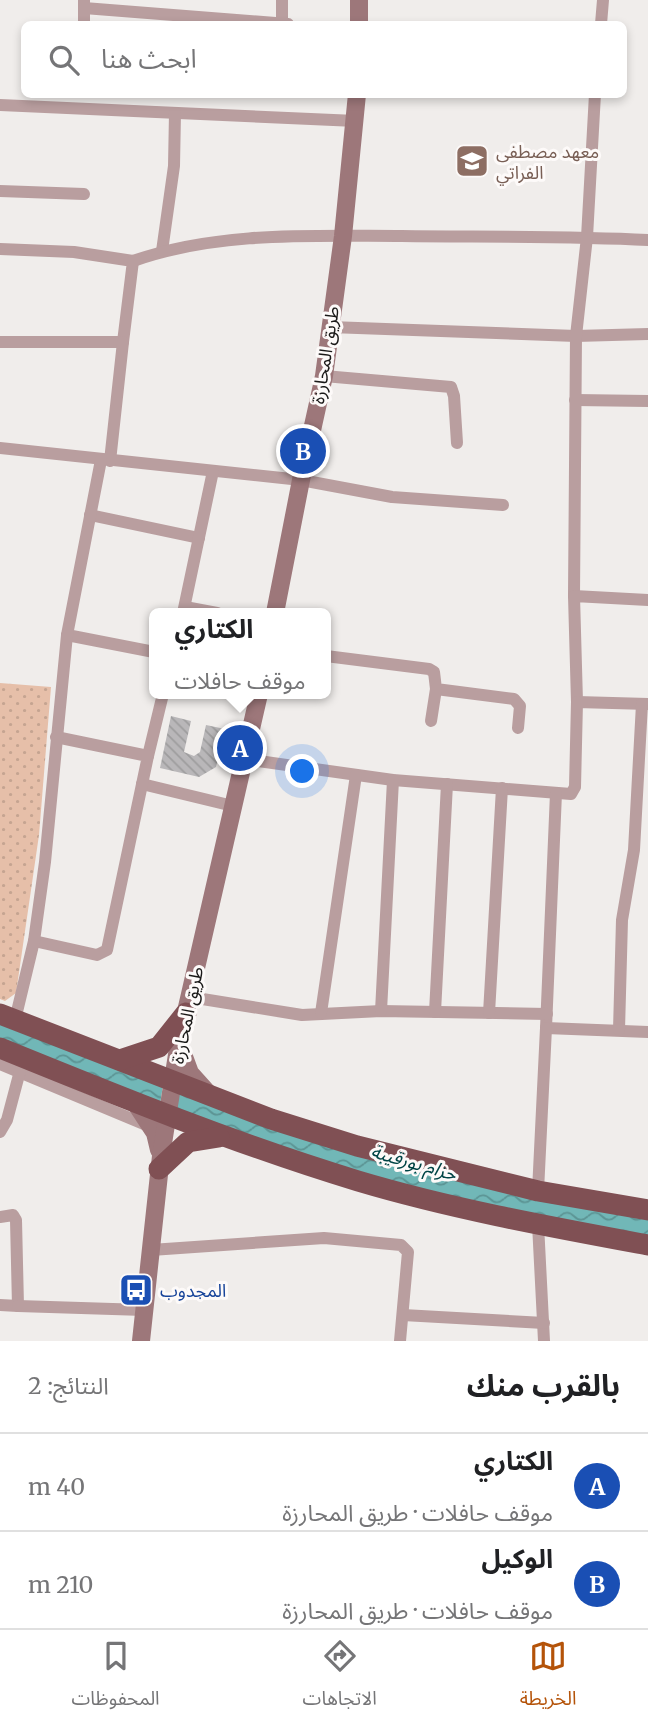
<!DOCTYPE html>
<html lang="ar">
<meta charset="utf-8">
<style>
:root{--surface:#fff;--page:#f6f6f6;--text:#202124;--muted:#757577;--line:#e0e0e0;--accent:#b45309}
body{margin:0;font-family:Merriweather,"Noto Sans Arabic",serif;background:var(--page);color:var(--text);direction:rtl}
.you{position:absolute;left:303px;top:772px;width:24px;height:24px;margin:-18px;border:5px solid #fff;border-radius:50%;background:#1a73e8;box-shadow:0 0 0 10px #1a73e833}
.badge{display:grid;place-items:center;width:46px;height:46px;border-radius:50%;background:var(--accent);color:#fff;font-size:23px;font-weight:700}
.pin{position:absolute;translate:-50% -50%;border:4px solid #fff;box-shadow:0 2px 7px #0006}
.popup{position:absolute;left:149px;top:608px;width:182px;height:91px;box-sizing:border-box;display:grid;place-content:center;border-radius:10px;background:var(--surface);filter:drop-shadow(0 2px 5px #0005);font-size:23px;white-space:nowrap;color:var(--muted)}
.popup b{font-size:26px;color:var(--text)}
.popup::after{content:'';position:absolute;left:50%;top:100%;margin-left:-14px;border:14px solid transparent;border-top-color:var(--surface)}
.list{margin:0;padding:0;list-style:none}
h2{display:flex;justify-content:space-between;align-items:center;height:91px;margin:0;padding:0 28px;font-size:30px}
h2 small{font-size:23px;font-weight:400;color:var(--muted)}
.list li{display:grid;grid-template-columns:46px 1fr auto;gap:21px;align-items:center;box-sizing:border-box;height:98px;padding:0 28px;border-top:2px solid var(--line)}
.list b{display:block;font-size:26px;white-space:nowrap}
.list p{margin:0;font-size:23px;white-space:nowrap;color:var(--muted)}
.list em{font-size:23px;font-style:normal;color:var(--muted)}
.icon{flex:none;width:38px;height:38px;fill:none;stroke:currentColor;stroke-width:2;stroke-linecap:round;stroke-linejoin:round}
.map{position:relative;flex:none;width:648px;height:1341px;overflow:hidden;direction:ltr}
.search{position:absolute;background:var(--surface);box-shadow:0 4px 10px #0003;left:21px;right:21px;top:21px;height:77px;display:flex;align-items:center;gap:18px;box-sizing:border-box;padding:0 24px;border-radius:10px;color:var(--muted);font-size:26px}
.sheet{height:287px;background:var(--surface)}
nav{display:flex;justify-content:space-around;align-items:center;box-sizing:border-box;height:98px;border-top:2px solid var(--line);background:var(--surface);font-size:19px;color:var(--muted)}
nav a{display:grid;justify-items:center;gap:4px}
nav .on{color:var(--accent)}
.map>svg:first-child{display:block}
.park{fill:url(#park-dots)}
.water{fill:url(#water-waves)}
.building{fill:url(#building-back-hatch)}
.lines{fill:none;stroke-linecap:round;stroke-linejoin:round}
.minor{stroke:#b99e9f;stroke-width:12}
.secondary{stroke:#9d777a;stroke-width:18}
.trunk{stroke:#805054;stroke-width:21}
.labels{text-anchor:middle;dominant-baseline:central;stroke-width:6;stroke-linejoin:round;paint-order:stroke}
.education-label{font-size:18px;fill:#785e54;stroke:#fdfaf9;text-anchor:start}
.street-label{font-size:18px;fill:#1a1918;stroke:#fdfaf9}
.transit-label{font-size:18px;fill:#164399;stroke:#fdfaf9;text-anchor:start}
.water-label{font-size:19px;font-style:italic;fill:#004445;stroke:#fdfaf9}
</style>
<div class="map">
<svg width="648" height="1341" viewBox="0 0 648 1341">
<defs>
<pattern id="park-dots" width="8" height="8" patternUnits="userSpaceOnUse" patternTransform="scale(1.75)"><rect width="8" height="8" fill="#e6bfa9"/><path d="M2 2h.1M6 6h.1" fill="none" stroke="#c5a491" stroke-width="1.8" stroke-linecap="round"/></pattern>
<pattern id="water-waves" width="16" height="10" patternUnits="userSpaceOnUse" patternTransform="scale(1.75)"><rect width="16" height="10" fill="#71b7b7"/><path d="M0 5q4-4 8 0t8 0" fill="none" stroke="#5c9494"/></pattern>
<pattern id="building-back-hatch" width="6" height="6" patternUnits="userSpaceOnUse" patternTransform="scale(1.75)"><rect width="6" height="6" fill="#b9b7b9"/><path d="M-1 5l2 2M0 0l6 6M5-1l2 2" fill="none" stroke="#9e9d9e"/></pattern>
</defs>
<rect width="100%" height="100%" fill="#f0edeb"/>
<path class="park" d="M 0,683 L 51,687 L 39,835 L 16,993 L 5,1001 L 0,999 Z"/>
<g class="water">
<path d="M 0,1019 L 163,1085 L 160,1105 L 0,1043 Z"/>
<path d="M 179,1094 L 648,1217 L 648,1240 L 415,1190 L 176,1112 Z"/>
</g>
<path class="building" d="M 171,716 L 191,721 L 184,752 L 194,756 L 200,752 L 206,725 L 225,729 L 216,767 L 199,777 L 160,768 Z"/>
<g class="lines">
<g class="minor">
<path d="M 84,8 L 288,24"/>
<path d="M 84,24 L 84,0"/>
<path d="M 282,24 L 282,0"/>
<path d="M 601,24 L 603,0"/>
<path d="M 0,105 L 356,121"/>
<path d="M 0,191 L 84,194"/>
<path d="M 0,249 L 74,252 L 133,261 L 123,342 L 0,342"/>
<path d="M 162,251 L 174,166 L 175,113"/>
<path d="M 133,261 C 218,231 313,236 402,236 C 484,237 566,236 648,240"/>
<path d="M 330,327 L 576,336 L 648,334"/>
<path d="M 324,376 L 451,387 L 454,396 L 457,443"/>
<path d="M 575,400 L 648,401"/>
<path d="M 0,448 L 301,480 L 392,497 L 503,505"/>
<path d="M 110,461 L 123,342"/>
<path d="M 90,515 L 199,538"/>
<path d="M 574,596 L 576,336 L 587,237 L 595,94"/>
<path d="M 185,607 L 217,613"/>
<path d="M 183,613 L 213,471"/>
<path d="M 67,635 L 154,652"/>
<path d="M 326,656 L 429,669 L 434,672 L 436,689 L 514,699 L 520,706 L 518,728"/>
<path d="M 577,702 L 574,596 L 648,600"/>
<path d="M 431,721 L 436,689"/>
<path d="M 148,756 L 163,694"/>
<path d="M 244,759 L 393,780 L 571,794 L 575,787 L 577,702 L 648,704"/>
<path d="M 142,784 L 233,806"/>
<path d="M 556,793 L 546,1028 L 648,1032"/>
<path d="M 34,941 L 97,955 L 107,950 L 148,756 L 56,737"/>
<path d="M 190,997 L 302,1015 L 381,1011 L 547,1014"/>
<path d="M 381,1011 L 393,780"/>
<path d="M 435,1012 L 447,784"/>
<path d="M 321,1013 L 356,775"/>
<path d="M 489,1013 L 502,788"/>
<path d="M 15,1020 L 34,941 L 45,862 L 67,635 L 101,460"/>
<path d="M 619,1030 L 622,920 L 634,850 L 642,704"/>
<path d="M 0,1064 L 151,1127"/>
<path d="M 0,1132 L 7,1120 L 20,1071"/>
<path d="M 538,1191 L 546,1028"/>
<path d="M 0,1217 L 13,1215 L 16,1220 L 18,1306 L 0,1305"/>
<path d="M 538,1224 L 544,1341"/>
<path d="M 151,1250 L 324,1238 L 401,1245 L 408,1252 L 400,1341"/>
<path d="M 18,1306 L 144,1310"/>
<path d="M 403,1315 L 544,1323"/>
</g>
<g class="secondary">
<path d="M 359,24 L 359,0"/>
<path d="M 275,613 L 301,480 L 324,376 L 343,236 L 357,94"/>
<path d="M 180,1046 L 190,1073 L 208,1093"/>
<path d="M 136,1104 L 155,1133 L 159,1150"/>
<path d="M 141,1341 L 161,1156 L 179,1042 L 259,694"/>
</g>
<g class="trunk">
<path d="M 0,1014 L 271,1119 L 357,1146 L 538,1191 L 648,1210"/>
<path d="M 0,1048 C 118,1096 236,1144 358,1181 C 452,1209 551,1227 648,1245"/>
<path d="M 120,1060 L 159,1047 L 186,1013"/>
<path d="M 159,1169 L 188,1142 L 219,1137"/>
</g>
</g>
<defs>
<symbol id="school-square" viewBox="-11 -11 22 22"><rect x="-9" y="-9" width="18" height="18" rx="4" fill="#8d6e63" stroke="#fdfaf9"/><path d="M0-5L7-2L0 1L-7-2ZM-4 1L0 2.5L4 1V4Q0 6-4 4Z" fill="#fff"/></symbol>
<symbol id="bus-square" viewBox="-11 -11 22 22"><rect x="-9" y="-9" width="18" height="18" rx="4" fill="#1a4fb4" stroke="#fdfaf9"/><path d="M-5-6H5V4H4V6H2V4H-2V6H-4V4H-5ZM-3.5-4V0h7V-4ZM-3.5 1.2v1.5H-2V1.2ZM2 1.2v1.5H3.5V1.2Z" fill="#fff"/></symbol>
</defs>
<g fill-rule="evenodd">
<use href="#school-square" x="453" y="142" width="38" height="38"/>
<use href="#bus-square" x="117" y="1271" width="38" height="38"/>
</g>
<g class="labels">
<g class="education-label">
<text x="496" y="151">معهد مصطفى<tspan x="496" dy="21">الفراتي</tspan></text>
</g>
<g class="street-label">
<text transform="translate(325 355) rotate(-81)">طريق المحارزة</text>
<text transform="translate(187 1015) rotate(-78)">طريق المحارزة</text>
</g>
<g class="transit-label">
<text x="160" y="1290">المجدوب</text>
</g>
<g class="water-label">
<text transform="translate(414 1162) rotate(16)">حزام بورقيبة</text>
</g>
</g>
</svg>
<div class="you"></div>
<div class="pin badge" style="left:240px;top:748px;background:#1a4fb4">A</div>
<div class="popup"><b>الكتاري</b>موقف حافلات</div>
<div class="pin badge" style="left:303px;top:451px;background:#1a4fb4">B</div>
<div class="search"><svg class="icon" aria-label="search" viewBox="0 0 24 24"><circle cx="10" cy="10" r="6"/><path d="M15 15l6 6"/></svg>ابحث هنا</div>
</div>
<section class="sheet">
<h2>بالقرب منك<small>النتائج: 2</small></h2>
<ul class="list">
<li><span class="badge" style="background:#1a4fb4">A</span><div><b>الكتاري</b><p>موقف حافلات · طريق المحارزة</p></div><em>40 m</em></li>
<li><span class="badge" style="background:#1a4fb4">B</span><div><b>الوكيل</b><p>موقف حافلات · طريق المحارزة</p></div><em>210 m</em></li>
</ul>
</section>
<nav>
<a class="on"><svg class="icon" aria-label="map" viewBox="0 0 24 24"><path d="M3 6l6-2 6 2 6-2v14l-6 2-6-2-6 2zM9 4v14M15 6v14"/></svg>الخريطة</a>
<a><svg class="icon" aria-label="directions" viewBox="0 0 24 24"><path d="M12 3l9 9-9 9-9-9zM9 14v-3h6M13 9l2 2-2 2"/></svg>الاتجاهات</a>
<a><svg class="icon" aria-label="saved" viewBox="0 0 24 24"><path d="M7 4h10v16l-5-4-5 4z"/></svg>المحفوظات</a>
</nav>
